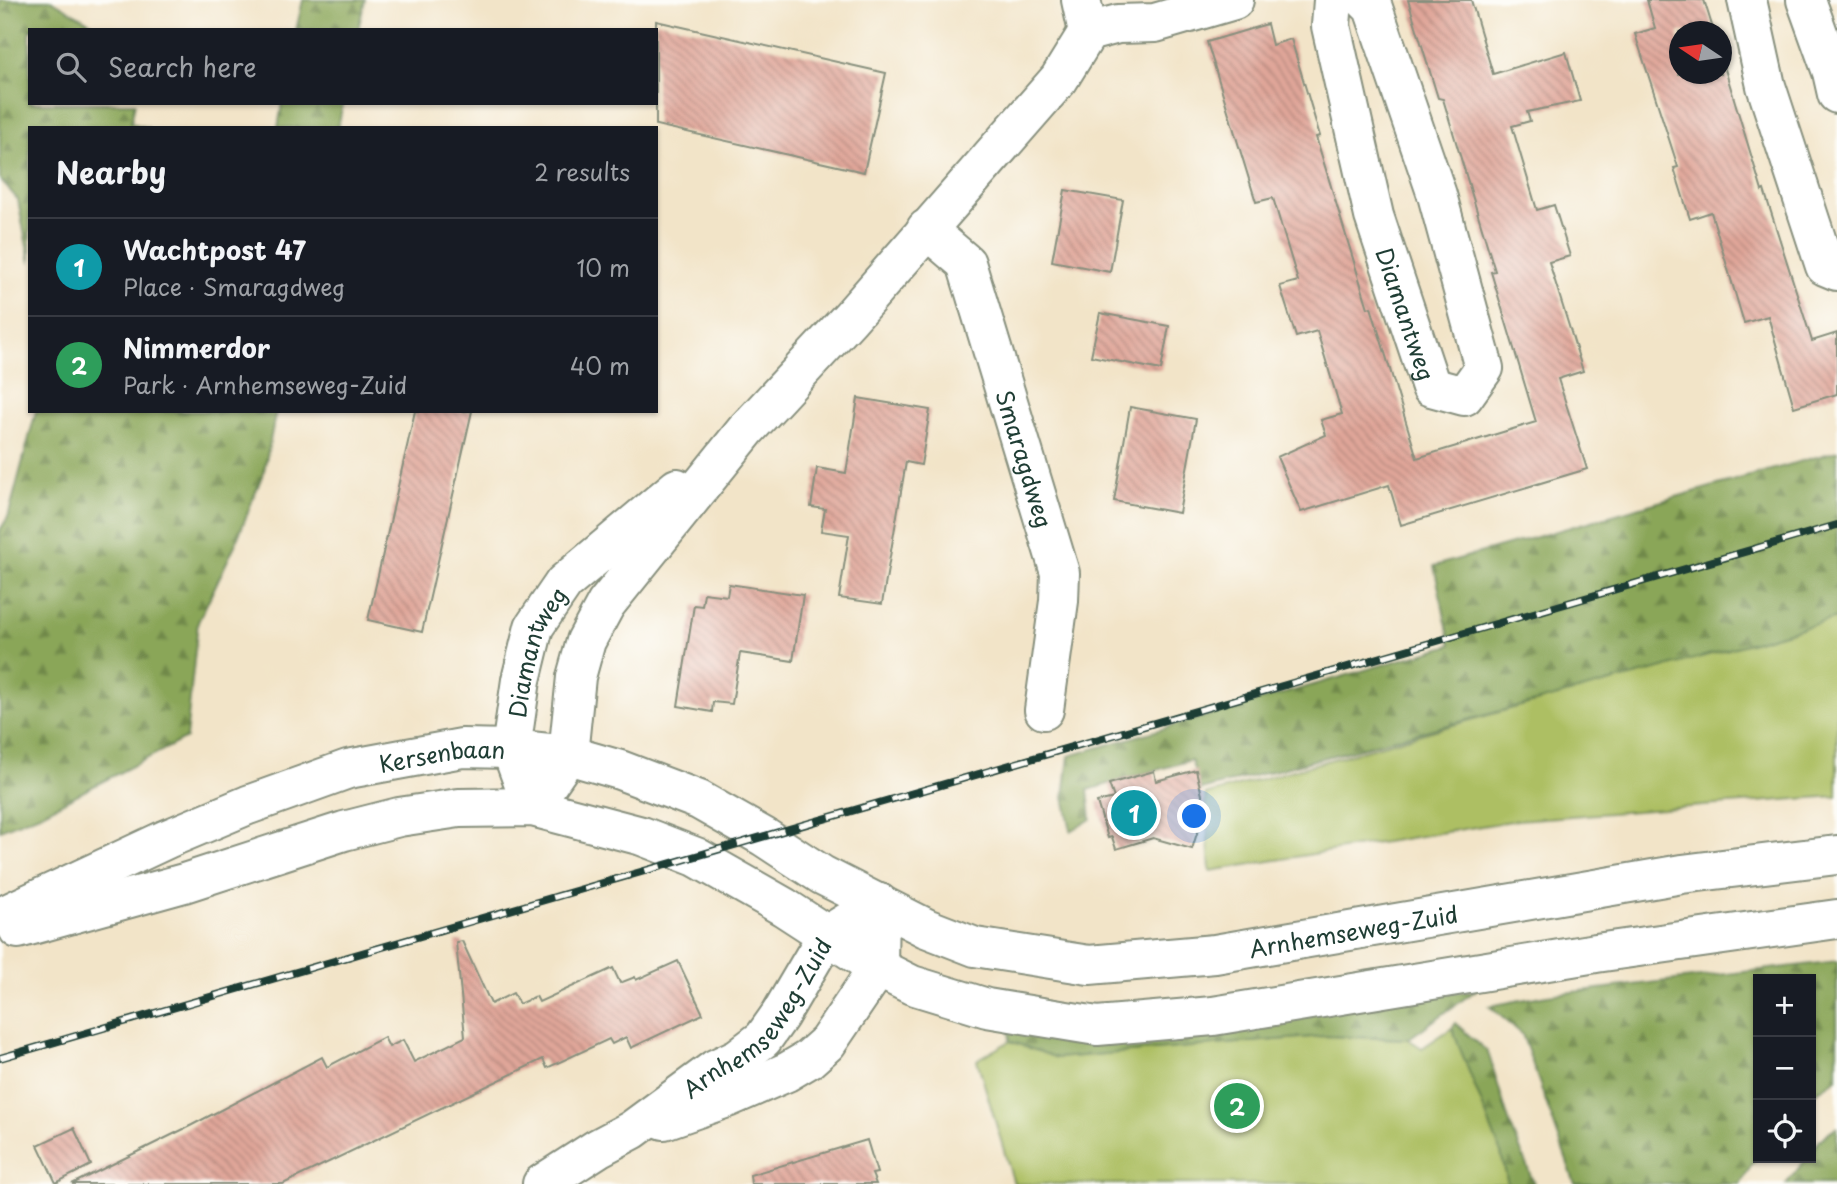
<!DOCTYPE html>
<meta charset="utf-8">
<style>
:root{--surface:#171b24;--page:#20242c;--text:#f1f3f6;--muted:#9ea1a6;--line:#363941;--accent:#0b8043}
body{margin:0;font-family:"Playpen Sans",sans-serif;background:var(--page);color:var(--text)}
.controls{position:absolute;right:21px;bottom:21px;display:grid;overflow:hidden;border-radius:0px;box-shadow:0 2px 5px #0004}
.controls button{width:63px;height:63px;display:grid;place-items:center;padding:0;border:0;border-bottom:2px solid var(--line);background:var(--surface);color:var(--text);font:35px sans-serif}
.compass{position:absolute;left:1669px;top:21px;width:63px;height:63px;border-radius:50%;background:var(--surface);box-shadow:0 2px 5px #0004;rotate:283deg}
.you{position:absolute;left:1195px;top:817px;width:24px;height:24px;margin:-18px;border:5px solid #fff;border-radius:50%;background:#1a73e8;box-shadow:0 0 0 10px #1a73e833}
.badge{display:grid;place-items:center;width:46px;height:46px;border-radius:50%;background:var(--accent);color:#fff;font-size:23px;font-weight:700}
.pin{position:absolute;translate:-50% -50%;border:4px solid #fff;box-shadow:0 2px 7px #0006}
.list{margin:0;padding:0;list-style:none}
h2{display:flex;justify-content:space-between;align-items:center;height:91px;margin:0;padding:0 28px;font-size:30px}
h2 small{font-size:23px;font-weight:400;color:var(--muted)}
.list li{display:grid;grid-template-columns:46px 1fr auto;gap:21px;align-items:center;box-sizing:border-box;height:98px;padding:0 28px;border-top:2px solid var(--line)}
.list b{display:block;font-size:26px;white-space:nowrap}
.list p{margin:0;font-size:23px;white-space:nowrap;color:var(--muted)}
.list em{font-size:23px;font-style:normal;color:var(--muted)}
.icon{flex:none;width:38px;height:38px;fill:none;stroke:currentColor;stroke-width:2;stroke-linecap:round;stroke-linejoin:round}
.map{position:relative;flex:none;width:1837px;height:1184px;overflow:hidden}
.search{position:absolute;background:var(--surface);box-shadow:0 2px 5px #0004;left:28px;top:28px;width:630px;height:77px;display:flex;align-items:center;gap:18px;box-sizing:border-box;padding:0 24px;border-radius:0px;color:var(--muted);font-size:26px}
.panel{position:absolute;background:var(--surface);box-shadow:0 2px 5px #0004;left:28px;top:126px;width:630px;height:287px;border-radius:0px}
.map>svg:first-child{display:block}
.green{fill:#adbf63;stroke:#667e4c;stroke-width:2}
.forest{fill:url(#forest-firs);stroke:#547246;stroke-width:2}
.building{fill:url(#building-back-hatch)}
.lines{fill:none;stroke-linecap:round;stroke-linejoin:round}
.minor-casing{stroke:#88907e;stroke-width:42}
.tertiary-casing{stroke:#88907e;stroke-width:42}
.secondary-casing{stroke:#88907e;stroke-width:42}
.minor{stroke:#fff;stroke-width:38}
.tertiary{stroke:#fff;stroke-width:38}
.secondary{stroke:#fff;stroke-width:38}
.rail-casing{stroke:#1f3d34;stroke-width:8}
.rail{stroke:#fdfcf7;stroke-width:5;stroke-dasharray:16;stroke-linecap:butt}
.labels{text-anchor:middle;dominant-baseline:central;stroke-width:7;stroke-linejoin:round;paint-order:stroke}
.street-label{font-size:23px;fill:#1f3d34;stroke:#fdfcf7}
</style>
<div class="map">
<svg width="1837" height="1184" viewBox="0 0 1837 1184">
<defs>
<pattern id="forest-firs" width="22" height="20" patternUnits="userSpaceOnUse" patternTransform="scale(1.75)"><rect width="22" height="20" fill="#8aa659"/><path d="M5 1l3.5 6h-7zM16 11l3.5 6h-7z" fill="#70884a"/></pattern>
<pattern id="building-back-hatch" width="6" height="6" patternUnits="userSpaceOnUse" patternTransform="scale(1.75)"><rect width="6" height="6" fill="#e0a699"/><path d="M-1 5l2 2M0 0l6 6M5-1l2 2" fill="none" stroke="#b5887e"/></pattern>
</defs>
<rect width="100%" height="100%" fill="#fdfcf7"/>
<filter id="ink" filterUnits="userSpaceOnUse"><feTurbulence type="fractalNoise" baseFrequency=".0143" numOctaves="2"/><feDisplacementMap in="SourceGraphic" scale="14" xChannelSelector="R" yChannelSelector="G"/><feConvolveMatrix kernelMatrix="1 2 1 2 8 2 1 2 1" color-interpolation-filters="sRGB"/></filter>
<filter id="wash" filterUnits="userSpaceOnUse"><feTurbulence type="fractalNoise" baseFrequency=".00686" numOctaves="4" result="noise"/><feDisplacementMap in="SourceGraphic" scale="28" xChannelSelector="R" yChannelSelector="G"/><feGaussianBlur stdDeviation="1.57" result="paint"/><feColorMatrix in="noise" values="0 0 0 0 0 0 0 0 0 0 0 0 0 0 0 0 0 1.4 0 .05"/><feComposite in="paint" operator="in"/></filter>
<g filter="url(#wash)">
<rect width="100%" height="100%" fill="#f2e4c8"/>
<g class="green">
<path d="M 1837,617 L 1837,796 L 1518,820 L 1210,871 L 1205,795 Z"/>
<path d="M 1452,1028 L 1501,1153 L 1508,1184 L 1014,1184 L 977,1060 L 1010,1041 L 1057,1058 L 1325,1036 L 1408,1039 L 1422,1048 Z"/>
</g>
<g class="forest">
<path d="M 0,0 L 51,0 L 103,30 L 30,30 L 30,103 L 135,103 L 131,123 L 149,128 L 30,128 L 30,263 L 18,200 L 0,179 Z"/>
<path d="M 303,0 L 365,0 L 358,30 L 296,30 Z"/>
<path d="M 282,103 L 343,103 L 338,128 L 278,128 Z"/>
<path d="M 36,411 L 276,411 L 264,471 L 235,545 L 198,622 L 186,738 L 42,813 L 0,830 L 0,530 L 8,517 Z"/>
<path d="M 1837,451 L 1837,618 L 1642,674 L 1201,790 L 1191,760 L 1088,790 L 1091,819 L 1071,831 L 1064,797 L 1069,756 L 1451,645 L 1434,566 Z"/>
<path d="M 1837,961 L 1837,1079 L 1811,1096 L 1811,979 L 1758,979 L 1758,1155 L 1740,1184 L 1575,1184 L 1522,1034 L 1489,1006 L 1547,995 Z"/>
<path d="M 1475,991 L 1408,1039 L 1325,1036 L 1057,1058 L 1010,1041 L 1009,1028 Z"/>
<path d="M 1455,1023 L 1488,1052 L 1509,1121 L 1534,1184 L 1508,1184 L 1501,1153 L 1452,1028 Z"/>
<path d="M 1837,1127 L 1837,1184 L 1786,1184 L 1807,1158 L 1811,1158 C 1812,1145 1826,1133 1837,1127 Z"/>
</g>
<g id="blocks">
<g class="building">
<path d="M 1408,0 L 1471,0 L 1493,74 L 1566,52 L 1580,101 L 1527,112 L 1530,121 L 1512,126 L 1537,210 L 1554,205 L 1570,256 L 1549,262 L 1583,371 L 1558,379 L 1587,469 L 1401,525 L 1389,485 L 1301,512 L 1277,457 L 1326,435 L 1321,420 L 1342,414 L 1317,331 L 1296,337 L 1280,286 L 1298,281 L 1285,238 L 1273,198 L 1256,202 L 1207,42 L 1267,24 L 1272,45 L 1291,39 L 1320,136 L 1316,137 L 1368,308 L 1371,307 L 1417,458 L 1536,422 L 1491,272 L 1495,271 L 1443,99 L 1438,98 Z"/>
<path d="M 1647,0 L 1704,0 L 1714,32 L 1679,32 L 1679,74 L 1721,74 L 1721,56 L 1762,191 L 1764,190 L 1812,341 L 1837,333 L 1837,394 L 1794,407 L 1768,316 L 1744,323 L 1711,212 L 1690,219 L 1674,168 L 1678,167 L 1635,34 L 1655,28 Z"/>
<path d="M 656,21 L 886,73 L 864,172 L 656,125 Z"/>
<path d="M 1065,190 L 1123,200 L 1110,272 L 1052,261 Z"/>
<path d="M 1100,313 L 1169,326 L 1161,370 L 1091,356 Z"/>
<path d="M 858,398 L 930,410 L 921,465 L 906,462 L 882,604 L 839,598 L 849,535 L 821,531 L 825,509 L 811,507 L 817,468 L 846,473 Z"/>
<path d="M 1130,407 L 1196,419 L 1179,513 L 1114,501 Z"/>
<path d="M 415,411 L 472,411 L 422,632 L 368,620 Z"/>
<path d="M 729,584 L 803,595 L 793,661 L 740,653 L 732,704 L 713,702 L 712,712 L 678,706 L 694,605 L 702,606 L 704,593 L 727,596 Z"/>
<path d="M 1196,770 L 1205,808 L 1192,849 L 1153,838 L 1116,849 L 1112,837 L 1108,838 L 1097,802 L 1114,798 L 1109,784 L 1154,771 L 1156,781 Z"/>
<path d="M 462,941 L 491,1004 L 513,993 L 519,1004 L 536,996 L 539,1002 L 613,968 L 620,983 L 635,977 L 636,980 L 678,961 L 703,1014 L 631,1048 L 626,1037 L 612,1044 L 609,1039 L 547,1068 L 543,1059 L 283,1184 L 72,1184 L 192,1125 L 322,1057 L 327,1067 L 384,1037 L 389,1047 L 403,1040 L 414,1062 L 465,1037 L 456,942 Z"/>
<path d="M 74,1128 L 91,1165 L 56,1183 L 38,1145 Z"/>
<path d="M 867,1140 L 877,1173 L 872,1174 L 876,1184 L 751,1184 L 750,1175 Z"/>
</g>
</g>
</g>
<g filter="url(#ink)">
<use href="#blocks" fill-opacity="0" stroke="#88907e" stroke-width="2"/>
<g class="lines">
<defs>
<g id="minor">
<path d="M 1081,0 L 1088,32"/>
<path id="s1" d="M 1333,0 L 1331,26 L 1374,216 L 1431,387 L 1464,396 L 1484,368 L 1437,195 L 1373,8 L 1365,0"/>
<path d="M 1747,0 L 1766,86 L 1825,266 L 1837,271"/>
<path d="M 1806,0 L 1832,72 L 1837,94"/>
<path id="s2" d="M 926,229 L 966,263 L 1060,573 L 1059,601 L 1044,710"/>
<path d="M 532,807 L 568,755 L 576,677 L 586,641 L 606,604 L 746,430 L 850,318 L 1059,79 L 1088,32 L 1118,24 L 1155,23 L 1234,0"/>
<path id="s3" d="M 532,807 L 511,749 L 521,680 L 534,627 L 564,583 L 677,488"/>
</g>
<g id="tertiary">
<path d="M 664,1120 L 727,1098 L 787,1072 L 809,1059 L 827,1043 L 878,968 L 879,903"/>
<path id="s4" d="M 542,1184 L 598,1148 L 632,1130 L 715,1069 L 738,1058 L 763,1039 L 780,1015 L 827,935 L 879,903"/>
</g>
<g id="secondary">
<path id="s5" d="M 0,917 L 167,839 L 248,805 L 348,769 L 462,748 L 511,749 L 568,755 L 620,770 L 699,800 L 764,837 L 822,875 L 926,928 L 975,947 L 1089,965 L 1215,954 L 1682,874 L 1837,855"/>
<path d="M 18,929 L 184,883 L 344,831 L 399,817 L 459,808 L 532,807 L 642,836 L 696,857 L 784,907 L 878,968 L 912,985 L 987,1008 L 1097,1026 L 1213,1016 L 1596,953 L 1837,919"/>
</g>
</defs>
<use href="#minor" class="minor-casing"/>
<use href="#tertiary" class="tertiary-casing"/>
<use href="#secondary" class="secondary-casing"/>
<use href="#minor" class="minor"/>
<use href="#tertiary" class="tertiary"/>
<use href="#secondary" class="secondary"/>
<defs>
<path id="rail" d="M 0,1058 L 1837,525"/>
</defs>
<use href="#rail" class="rail-casing"/>
<use href="#rail" class="rail"/>
</g>
</g>
<g class="labels">
<g class="street-label">
<text stroke="none"><textPath href="#s1" startOffset="324">Diamantweg</textPath></text>
<text stroke="none"><textPath href="#s2" startOffset="257">Smaragdweg</textPath></text>
<text stroke="none"><textPath href="#s3" startOffset="163">Diamantweg</textPath></text>
<text stroke="none"><textPath href="#s5" startOffset="474">Kersenbaan</textPath></text>
<text stroke="none"><textPath href="#s5" startOffset="1435">Arnhemseweg-Zuid</textPath></text>
<text stroke="none"><textPath href="#s4" startOffset="276">Arnhemseweg-Zuid</textPath></text>
</g>
</g>
</svg>
<div class="controls">
<button>+</button>
<button>−</button>
<button><svg class="icon" aria-label="locate" viewBox="0 0 24 24"><circle cx="12" cy="12" r="6"/><path d="M12 2v4M12 18v4M2 12h4M18 12h4"/></svg></button>
</div>
<svg class="compass" viewBox="-18 -18 36 36"><path d="M0-13l5 13h-10z" fill="#e53935"/><path d="M0 13l5-13h-10z" fill="#9ea1a6"/></svg>
<div class="you"></div>
<div class="pin badge" style="left:1134px;top:813px;background:#0f9aa8">1</div>
<div class="pin badge" style="left:1237px;top:1106px;background:#2e9e5b">2</div>
<div class="search"><svg class="icon" aria-label="search" viewBox="0 0 24 24"><circle cx="10" cy="10" r="6"/><path d="M15 15l6 6"/></svg>Search here</div>
<section class="panel">
<h2>Nearby<small>2 results</small></h2>
<ul class="list">
<li><span class="badge" style="background:#0f9aa8">1</span><div><b>Wachtpost 47</b><p>Place · Smaragdweg</p></div><em>10 m</em></li>
<li><span class="badge" style="background:#2e9e5b">2</span><div><b>Nimmerdor</b><p>Park · Arnhemseweg-Zuid</p></div><em>40 m</em></li>
</ul>
</section>
</div>
